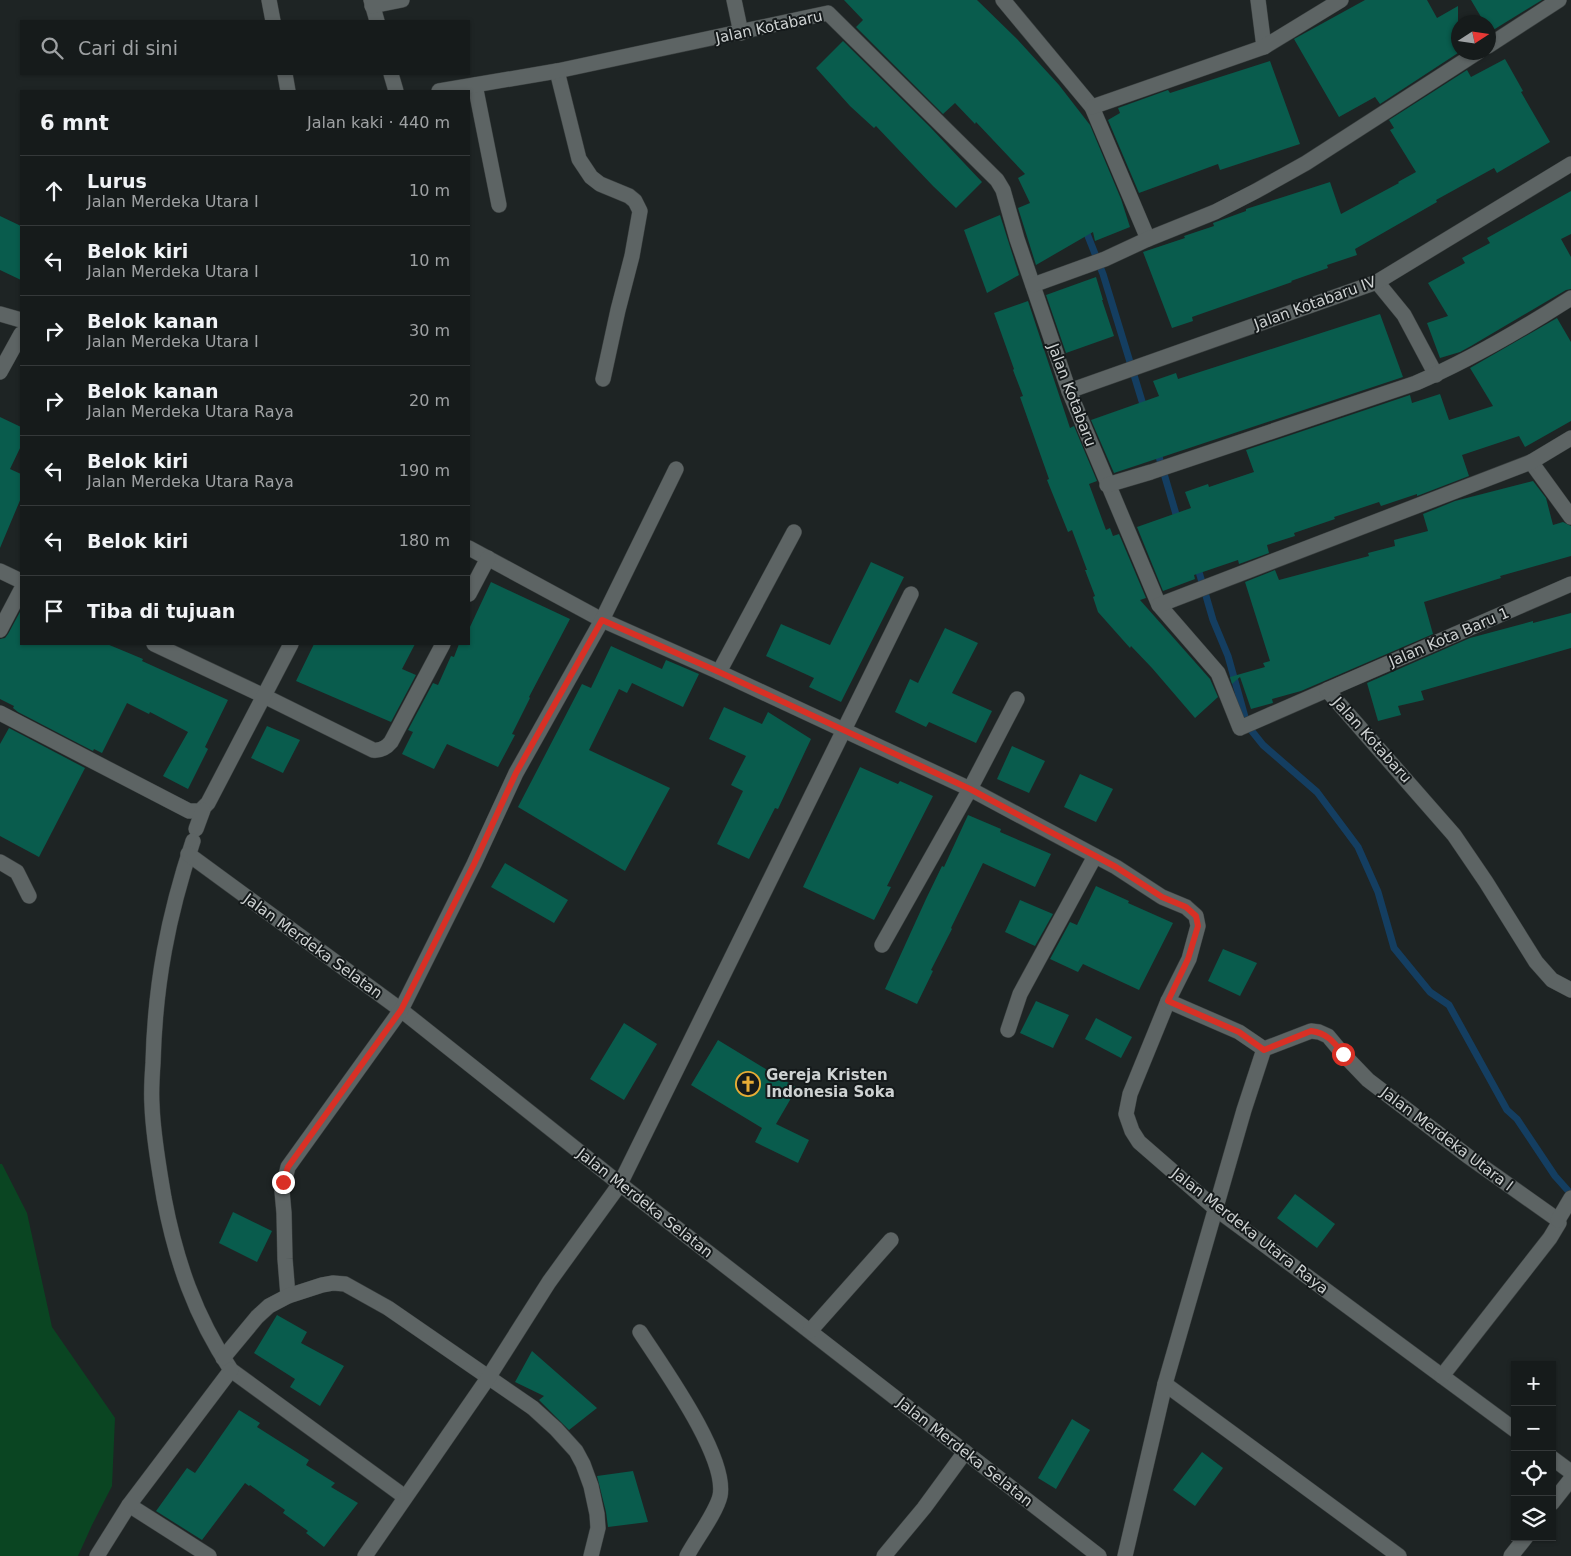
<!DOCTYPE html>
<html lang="id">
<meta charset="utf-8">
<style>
:root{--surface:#161b1b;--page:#232828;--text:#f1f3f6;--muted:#9ea1a3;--line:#35393a}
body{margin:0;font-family:"DejaVu Sans",sans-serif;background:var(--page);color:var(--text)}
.controls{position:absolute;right:15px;bottom:15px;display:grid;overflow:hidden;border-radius:0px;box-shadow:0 1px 4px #0004}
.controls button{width:45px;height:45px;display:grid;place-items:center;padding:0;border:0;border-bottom:1px solid var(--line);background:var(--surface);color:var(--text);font:25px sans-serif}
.compass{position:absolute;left:1451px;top:15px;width:45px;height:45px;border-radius:50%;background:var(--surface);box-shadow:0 1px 4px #0004;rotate:78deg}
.stop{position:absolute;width:15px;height:15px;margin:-11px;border:4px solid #d93025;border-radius:50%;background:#fff}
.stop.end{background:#d93025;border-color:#fff;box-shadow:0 1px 5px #0008}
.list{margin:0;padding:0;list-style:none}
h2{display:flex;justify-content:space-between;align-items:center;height:65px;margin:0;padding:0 20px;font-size:21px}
h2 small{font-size:16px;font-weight:400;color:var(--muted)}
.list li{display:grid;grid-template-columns:32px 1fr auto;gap:15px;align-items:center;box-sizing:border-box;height:70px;padding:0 20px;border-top:1px solid var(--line)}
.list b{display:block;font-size:19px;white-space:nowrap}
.list p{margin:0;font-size:16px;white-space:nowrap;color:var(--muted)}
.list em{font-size:16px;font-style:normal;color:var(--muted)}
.icon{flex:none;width:28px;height:28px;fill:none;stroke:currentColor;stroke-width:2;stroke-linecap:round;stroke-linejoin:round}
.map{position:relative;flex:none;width:1571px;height:1556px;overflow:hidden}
.search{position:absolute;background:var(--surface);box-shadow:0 1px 4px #0004;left:20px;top:20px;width:450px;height:55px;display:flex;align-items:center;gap:12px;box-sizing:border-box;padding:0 18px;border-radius:0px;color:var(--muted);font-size:19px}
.panel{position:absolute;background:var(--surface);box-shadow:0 1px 4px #0004;left:20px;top:90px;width:450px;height:555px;border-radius:0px}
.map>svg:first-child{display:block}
.green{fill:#0a4522}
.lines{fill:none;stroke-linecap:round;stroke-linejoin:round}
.stream{stroke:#143e61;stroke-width:7}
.building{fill:#095c4d}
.street-casing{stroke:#3b4040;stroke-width:16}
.street{stroke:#5d6464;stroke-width:15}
.route{stroke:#d93025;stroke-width:6}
.labels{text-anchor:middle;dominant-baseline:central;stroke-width:4;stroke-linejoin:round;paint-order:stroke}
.street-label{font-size:15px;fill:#ced2d2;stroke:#151a1b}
.poi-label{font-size:15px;font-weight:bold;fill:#ced2d2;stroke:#151a1b;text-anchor:start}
</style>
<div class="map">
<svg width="1571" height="1556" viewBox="0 0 1571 1556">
<rect width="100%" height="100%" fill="#1e2424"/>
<path class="green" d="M 0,1164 L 2,1164 L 27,1213 L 52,1327 L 115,1418 L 112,1486 L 92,1525 L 78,1556 L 0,1556 Z"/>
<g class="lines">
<g class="stream">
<path d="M 1084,226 L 1103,274 L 1145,411"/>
<path d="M 1157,450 L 1178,521"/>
<path d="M 1197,565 L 1213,620 L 1228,656 L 1245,717 L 1251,730 L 1263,745 L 1317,792 L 1358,847 L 1378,892 L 1394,948 L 1430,992 L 1449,1005 L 1507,1110 L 1517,1119 L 1555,1176 L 1571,1194"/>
</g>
</g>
<g class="building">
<path d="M 844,0 L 977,0 L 1017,39 L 1059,85 L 1090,125 L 1121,199 L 1130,227 L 1095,241 L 1093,232 L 1036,265 L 1018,208 L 1030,203 L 1018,178 L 1025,174 L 976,122 L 975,124 L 955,103 L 943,114 L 856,27 L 863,20 Z"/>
<path d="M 1365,0 L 1427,0 L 1437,18 L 1458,6 L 1458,53 L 1380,104 L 1375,97 L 1339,117 L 1294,39 Z"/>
<path d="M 1471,0 L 1542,0 L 1490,32 L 1488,22 L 1484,22 Z"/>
<path d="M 843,41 L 930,127 L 982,182 L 956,208 L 933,186 L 876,126 L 874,128 L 850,106 L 816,68 Z"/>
<path d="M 1505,59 L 1523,91 L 1521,92 L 1550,142 L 1497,173 L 1494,168 L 1436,200 L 1437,202 L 1355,249 L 1357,255 L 1327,265 L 1328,268 L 1291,281 L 1292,282 L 1192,317 L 1193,321 L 1172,328 L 1143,252 L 1185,238 L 1184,236 L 1214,226 L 1213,223 L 1246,211 L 1246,209 L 1330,182 L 1341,214 L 1399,183 L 1398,182 L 1416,172 L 1390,130 L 1394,128 L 1389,120 L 1467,70 L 1471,77 Z"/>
<path d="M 1270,61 L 1300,144 L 1220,170 L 1218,164 L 1139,193 L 1108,120 L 1120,113 L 1118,108 L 1168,90 L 1170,93 Z"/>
<path d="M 1571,191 L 1571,234 L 1561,239 L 1571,257 L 1571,289 L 1566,290 L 1471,346 L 1460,352 L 1440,358 L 1427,323 L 1448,316 L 1428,283 L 1465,263 L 1462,258 L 1490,243 L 1487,238 Z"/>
<path d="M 1000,215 L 1019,275 L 987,293 L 964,230 Z"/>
<path d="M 0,216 L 21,226 L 21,280 L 0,270 Z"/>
<path d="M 1096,277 L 1103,300 L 1102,300 L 1114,336 L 1066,353 L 1046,295 Z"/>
<path d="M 1028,301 L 1070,428 L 1074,426 L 1097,481 L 1089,484 L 1106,530 L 1110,528 L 1113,536 L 1119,534 L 1146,598 L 1140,600 L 1210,679 L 1218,697 L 1195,718 L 1152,668 L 1131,646 L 1130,648 L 1098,612 L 1093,597 L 1095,596 L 1085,570 L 1087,570 L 1072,530 L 1068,532 L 1047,480 L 1049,479 L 1020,397 L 1023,396 L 1013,370 L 1014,369 L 994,313 Z"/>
<path d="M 1380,314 L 1403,377 L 1114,473 L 1091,420 L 1159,396 L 1153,381 L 1176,373 L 1178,379 Z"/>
<path d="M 1557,318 L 1571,342 L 1571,421 L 1525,447 L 1519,436 L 1462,455 L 1469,476 L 1417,496 L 1417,494 L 1381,506 L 1379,502 L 1334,517 L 1335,519 L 1294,533 L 1295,536 L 1267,545 L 1269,553 L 1239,564 L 1238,560 L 1194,575 L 1195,579 L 1163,591 L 1137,527 L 1191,508 L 1185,492 L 1208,484 L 1209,487 L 1254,472 L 1246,450 L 1410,395 L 1412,403 L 1440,394 L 1449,420 L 1493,406 L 1470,368 Z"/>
<path d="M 0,417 L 21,427 L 21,446 L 10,469 L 21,474 L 21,498 L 0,548 Z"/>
<path d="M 1533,481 L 1546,498 L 1553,525 L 1563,522 L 1571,526 L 1571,556 L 1500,576 L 1501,578 L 1424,602 L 1433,634 L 1301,691 L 1272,699 L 1273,703 L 1251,709 L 1240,677 L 1232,684 L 1230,677 L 1265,667 L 1263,663 L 1270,661 L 1245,582 L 1275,570 L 1279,580 L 1369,556 L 1368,553 L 1395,546 L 1394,540 L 1428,531 L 1423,514 L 1455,501 Z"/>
<path d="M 871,562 L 904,577 L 841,702 L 809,687 L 814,678 L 766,656 L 781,624 L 830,645 Z"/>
<path d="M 491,582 L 570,619 L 529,697 L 530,698 L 512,734 L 515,735 L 498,767 L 447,744 L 434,769 L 402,754 L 413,732 L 408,730 L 433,683 L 438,685 L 451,656 L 454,657 L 459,644 L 469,644 L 469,629 Z"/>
<path d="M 21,610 L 21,644 L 107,644 L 143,659 L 142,661 L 228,700 L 205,747 L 208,749 L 188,789 L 163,776 L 188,732 L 150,712 L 149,714 L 127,703 L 102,753 L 94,749 L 93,751 L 18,712 L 13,708 L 14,706 L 0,699 L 0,639 L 5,638 L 8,634 Z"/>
<path d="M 1571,613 L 1571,648 L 1421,691 L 1424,700 L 1398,706 L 1401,715 L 1378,721 L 1367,683 L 1470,638 L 1533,621 L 1533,623 Z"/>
<path d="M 945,628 L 978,643 L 952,693 L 992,711 L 976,743 L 929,722 L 926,727 L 895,712 L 910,679 L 918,683 Z"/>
<path d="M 314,644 L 415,644 L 402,669 L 416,675 L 391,722 L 296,681 Z"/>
<path d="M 611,646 L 662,669 L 666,660 L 699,674 L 683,707 L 632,683 L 627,693 L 619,689 L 589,750 L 670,788 L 625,871 L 518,807 L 582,684 L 591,688 Z"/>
<path d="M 724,707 L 762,724 L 768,712 L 811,739 L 778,809 L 775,808 L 749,859 L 717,844 L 743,791 L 731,785 L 746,756 L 709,739 Z"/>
<path d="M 267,726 L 300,740 L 283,773 L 251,758 Z"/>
<path d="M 9,728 L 85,768 L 39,857 L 0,836 L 0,744 Z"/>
<path d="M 1012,746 L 1045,761 L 1029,793 L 997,779 Z"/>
<path d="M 860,767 L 898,784 L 900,781 L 933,796 L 887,886 L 891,887 L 874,920 L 803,887 Z"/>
<path d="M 1080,774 L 1113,789 L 1096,822 L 1064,807 Z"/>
<path d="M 968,815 L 1001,829 L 1000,832 L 1051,854 L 1035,887 L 983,863 L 951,928 L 952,929 L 931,970 L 933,971 L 917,1004 L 885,989 L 926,899 L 942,866 L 944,867 Z"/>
<path d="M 505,863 L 568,900 L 554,923 L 491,887 Z"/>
<path d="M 1096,886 L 1129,901 L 1128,903 L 1173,923 L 1139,990 L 1083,964 L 1078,972 L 1050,959 L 1070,922 L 1077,925 Z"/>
<path d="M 1020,900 L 1053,914 L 1035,946 L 1005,932 Z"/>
<path d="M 1223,949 L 1257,963 L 1240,996 L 1208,981 Z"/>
<path d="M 1036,1001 L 1069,1015 L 1053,1048 L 1020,1033 Z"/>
<path d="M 1096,1018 L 1132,1037 L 1121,1058 L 1085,1039 Z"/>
<path d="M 624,1023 L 657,1044 L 624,1100 L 590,1079 Z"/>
<path d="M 718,1040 L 797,1088 L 776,1124 L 809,1140 L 798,1163 L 755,1142 L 762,1128 L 691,1085 Z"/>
<path d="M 1295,1194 L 1335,1224 L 1317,1248 L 1277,1218 Z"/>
<path d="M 233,1212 L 272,1231 L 257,1262 L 219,1243 Z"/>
<path d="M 277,1315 L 307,1332 L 301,1343 L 344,1366 L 320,1406 L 290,1387 L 295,1379 L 254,1353 Z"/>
<path d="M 532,1351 L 597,1408 L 569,1430 L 539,1400 L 544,1396 L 515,1382 Z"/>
<path d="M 239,1410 L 260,1423 L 257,1427 L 309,1460 L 306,1465 L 335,1483 L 331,1487 L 358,1503 L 324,1547 L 306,1533 L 308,1531 L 283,1513 L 285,1510 L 250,1485 L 249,1486 L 245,1483 L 202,1540 L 156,1511 L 187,1468 L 195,1473 Z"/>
<path d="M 1072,1419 L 1090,1430 L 1056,1489 L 1038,1478 Z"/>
<path d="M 1202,1452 L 1223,1468 L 1195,1506 L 1173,1490 Z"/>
<path d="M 633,1471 L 648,1522 L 608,1527 L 606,1512 L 597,1476 Z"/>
</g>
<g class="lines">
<defs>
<g id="street">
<path d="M 269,0 L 273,21"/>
<path d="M 371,0 L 377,21"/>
<path d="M 734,0 L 741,33"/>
<path d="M 1003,0 L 1092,107 L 1148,239"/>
<path d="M 1258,0 L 1264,47"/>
<path d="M 372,6 L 402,0"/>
<path d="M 1488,46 L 1559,0"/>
<path d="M 557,71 L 579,159 L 591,177 L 600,184 L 629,196 L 635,201 L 640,211 L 632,256 L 618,310 L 603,379"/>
<path d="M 285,74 L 288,91"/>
<path d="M 391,74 L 396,91"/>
<path d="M 475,85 L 499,205"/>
<path d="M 439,91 L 557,71 L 828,13 L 997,180 L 1003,190 L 1017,239 L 1069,391 L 1159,605 L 1218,673 L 1240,728 L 1327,690 L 1454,835 L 1486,882 L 1536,962 L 1552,980 L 1571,990"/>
<path d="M 1092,107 L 1264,47 L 1341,0"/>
<path d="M 1377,282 L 1404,315 L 1436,375"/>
<path d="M 1033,285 L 1105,259 L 1148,239 L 1215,212 L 1256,191 L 1306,163 L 1478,52"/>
<path d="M 0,314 L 21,320"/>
<path d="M 0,372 L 21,334"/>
<path d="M 1069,391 L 1377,282 L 1571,164"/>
<path d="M 1531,462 L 1571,517"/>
<path d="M 1107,485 L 1151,472 L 1416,383 C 1470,360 1521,330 1571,298"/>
<path d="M 469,548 L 602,620 L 719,672 L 970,789 L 1116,867 L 1162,897 L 1186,907 L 1196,916 L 1198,926 L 1189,959 L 1168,1001 L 1130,1094 L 1126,1114 L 1132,1131 L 1139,1142 L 1216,1209 L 1515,1430"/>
<path d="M 0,571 L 21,581"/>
<path d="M 469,594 L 488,558"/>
<path d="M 1159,605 L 1531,462 L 1571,438"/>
<path d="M 0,630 L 21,590"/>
<path d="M 154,644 L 264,696 L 373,750 C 381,751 386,748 391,742 L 443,644"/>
<path d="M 719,672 L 794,532"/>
<path d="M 1327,690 L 1571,584"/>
<path d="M 0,713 L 189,811 L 200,811 L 208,803 L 291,644"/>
<path d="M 196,829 L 203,810"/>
<path d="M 193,841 C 168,916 155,984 153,1063 C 152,1077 151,1091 152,1105 C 153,1136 159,1168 164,1198 C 176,1261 195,1316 231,1370 L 405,1497"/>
<path d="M 188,854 L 401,1010 L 620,1184 L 1099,1556"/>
<path d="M 0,862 L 17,872 L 29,896"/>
<path d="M 882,945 L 970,789 L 1017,699"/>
<path d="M 1168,1001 L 1239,1032 L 1264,1049 L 1311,1031 L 1319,1032 L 1328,1036 L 1343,1054 L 1368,1080 L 1469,1157 L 1558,1220 L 1559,1223 L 1550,1238 L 1442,1376"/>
<path d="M 1008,1030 L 1020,994 L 1095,856"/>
<path d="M 1558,1220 L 1571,1198"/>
<path d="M 288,1296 L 285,1259 L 284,1213 L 282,1191 L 288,1167 L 401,1010 L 474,864 L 516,773 L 602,620 L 676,469"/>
<path d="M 810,1331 L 891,1240"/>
<path d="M 640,1332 C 662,1366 728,1457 720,1496 C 716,1513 696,1539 687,1556"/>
<path d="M 223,1358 L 257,1317 L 269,1306 L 288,1296 L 322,1285 L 333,1283 L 345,1284 L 388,1308 L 533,1408 L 556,1429 L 576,1451 L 583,1464 L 591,1486 L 597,1514 L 598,1528 L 591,1556"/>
<path d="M 1165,1384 L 1399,1556"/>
<path d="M 1552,1458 L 1571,1472"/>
<path d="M 1552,1503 L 1571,1479"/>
<path d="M 129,1505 L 209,1556"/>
<path d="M 97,1556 L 129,1505 L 231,1370"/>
<path d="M 365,1556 L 488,1378 L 549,1282 L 620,1184 L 911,594"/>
<path d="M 884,1556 L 924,1508 L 965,1452"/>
<path d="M 1125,1556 L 1165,1384 L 1244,1110 L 1264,1049"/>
<path d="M 1511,1556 L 1526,1537"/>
</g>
</defs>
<use href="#street" class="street-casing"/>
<use href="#street" class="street"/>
</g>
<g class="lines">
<path class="route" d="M 283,1182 L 288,1167 L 401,1010 L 474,864 L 516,773 L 602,620 L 719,672 L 970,789 L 1116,867 L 1162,897 L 1186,907 L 1196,916 L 1198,926 L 1188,959 L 1168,1001 L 1239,1032 L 1264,1050 L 1311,1031 C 1327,1033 1334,1042 1343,1054"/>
</g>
<defs>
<symbol id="church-ring" viewBox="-11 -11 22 22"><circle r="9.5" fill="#151a1b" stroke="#e7ac36" stroke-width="1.5"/><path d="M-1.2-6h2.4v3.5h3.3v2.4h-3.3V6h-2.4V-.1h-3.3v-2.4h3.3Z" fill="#e7ac36"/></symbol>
</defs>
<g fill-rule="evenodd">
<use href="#church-ring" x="734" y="1070" width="28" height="28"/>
</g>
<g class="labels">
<g class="street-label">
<text transform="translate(769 27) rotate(-12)">Jalan Kotabaru</text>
<text transform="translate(1315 303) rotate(-20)">Jalan Kotabaru IV</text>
<text transform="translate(1072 395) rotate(69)">Jalan Kotabaru</text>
<text transform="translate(1449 637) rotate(-23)">Jalan Kota Baru 1</text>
<text transform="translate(1372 740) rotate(48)">Jalan Kotabaru</text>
<text transform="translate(313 946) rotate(36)">Jalan Merdeka Selatan</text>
<text transform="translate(1447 1139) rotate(37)">Jalan Merdeka Utara I</text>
<text transform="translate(645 1203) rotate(38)">Jalan Merdeka Selatan</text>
<text transform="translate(1250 1231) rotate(38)">Jalan Merdeka Utara Raya</text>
<text transform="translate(965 1452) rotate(38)">Jalan Merdeka Selatan</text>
</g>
<g class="poi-label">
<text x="766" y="1075">Gereja Kristen<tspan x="766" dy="17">Indonesia Soka</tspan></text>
</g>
</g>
</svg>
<div class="controls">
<button>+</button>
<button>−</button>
<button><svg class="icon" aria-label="locate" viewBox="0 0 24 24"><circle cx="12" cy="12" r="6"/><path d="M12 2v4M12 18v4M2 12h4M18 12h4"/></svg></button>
<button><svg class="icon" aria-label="layers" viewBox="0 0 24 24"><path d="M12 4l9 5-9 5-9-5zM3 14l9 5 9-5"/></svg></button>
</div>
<svg class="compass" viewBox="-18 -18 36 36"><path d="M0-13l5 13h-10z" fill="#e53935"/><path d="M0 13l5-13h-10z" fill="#9ea1a3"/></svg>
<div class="stop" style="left:1343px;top:1054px"></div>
<div class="stop end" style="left:283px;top:1182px"></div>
<div class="search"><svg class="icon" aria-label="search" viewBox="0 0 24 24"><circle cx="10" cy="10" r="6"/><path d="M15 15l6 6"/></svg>Cari di sini</div>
<section class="panel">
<h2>6 mnt<small>Jalan kaki · 440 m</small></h2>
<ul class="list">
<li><svg class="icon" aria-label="ahead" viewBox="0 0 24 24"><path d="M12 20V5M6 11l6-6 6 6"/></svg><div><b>Lurus</b><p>Jalan Merdeka Utara I</p></div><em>10 m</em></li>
<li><svg class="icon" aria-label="left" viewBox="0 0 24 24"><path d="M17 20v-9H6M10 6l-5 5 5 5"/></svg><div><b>Belok kiri</b><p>Jalan Merdeka Utara I</p></div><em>10 m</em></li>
<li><svg class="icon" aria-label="right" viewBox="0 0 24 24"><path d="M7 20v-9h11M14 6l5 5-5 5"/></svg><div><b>Belok kanan</b><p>Jalan Merdeka Utara I</p></div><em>30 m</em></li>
<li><svg class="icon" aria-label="right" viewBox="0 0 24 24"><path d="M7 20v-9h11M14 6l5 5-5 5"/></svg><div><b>Belok kanan</b><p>Jalan Merdeka Utara Raya</p></div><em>20 m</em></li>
<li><svg class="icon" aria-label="left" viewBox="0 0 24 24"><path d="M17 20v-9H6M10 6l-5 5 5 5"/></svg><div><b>Belok kiri</b><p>Jalan Merdeka Utara Raya</p></div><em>190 m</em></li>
<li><svg class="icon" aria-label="left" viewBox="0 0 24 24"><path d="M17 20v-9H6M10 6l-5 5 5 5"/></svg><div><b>Belok kiri</b></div><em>180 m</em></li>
<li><svg class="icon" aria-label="arrive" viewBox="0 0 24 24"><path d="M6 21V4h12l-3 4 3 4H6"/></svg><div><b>Tiba di tujuan</b></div></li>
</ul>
</section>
</div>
